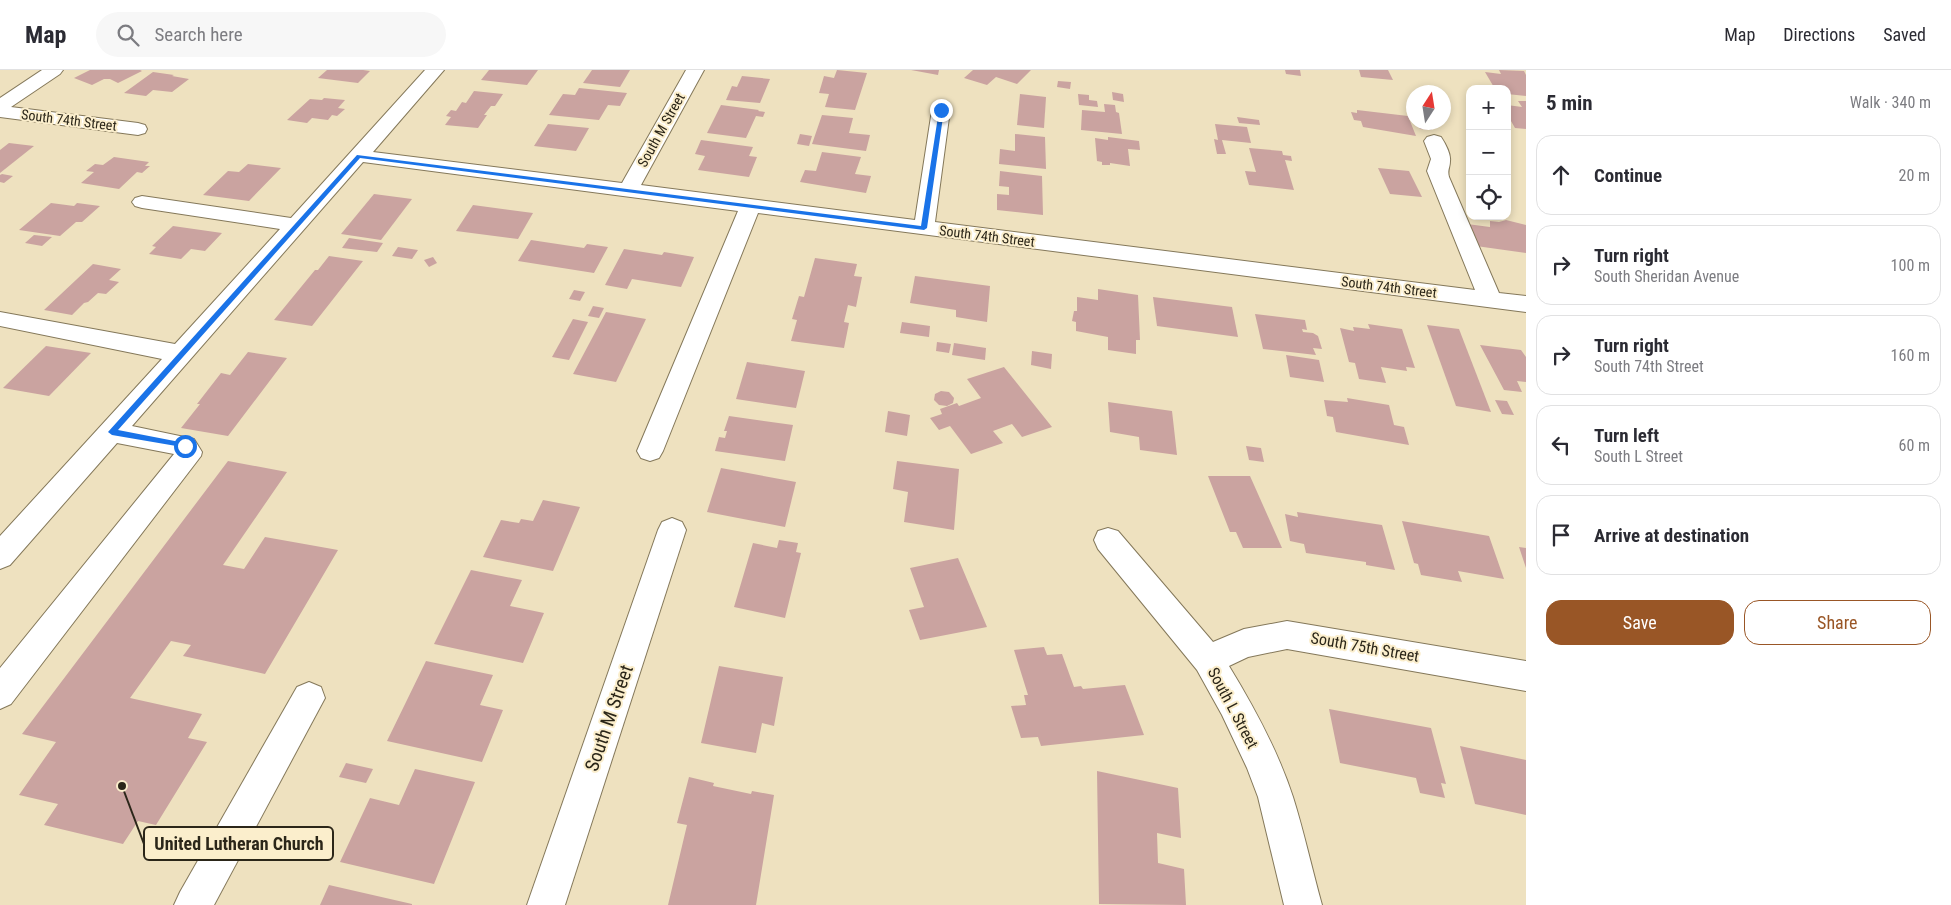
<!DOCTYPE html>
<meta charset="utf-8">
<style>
:root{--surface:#fff;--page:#f7f7f7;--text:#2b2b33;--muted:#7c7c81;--line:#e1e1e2;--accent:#995626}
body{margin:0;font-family:"Roboto Condensed",sans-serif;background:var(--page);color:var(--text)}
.controls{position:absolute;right:15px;top:15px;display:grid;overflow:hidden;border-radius:10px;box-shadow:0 2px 8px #0003}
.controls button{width:45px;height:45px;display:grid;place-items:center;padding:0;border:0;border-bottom:1px solid var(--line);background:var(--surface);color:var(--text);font:25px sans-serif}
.compass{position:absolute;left:1406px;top:15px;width:45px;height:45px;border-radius:50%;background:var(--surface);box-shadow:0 2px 8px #0003;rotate:12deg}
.stop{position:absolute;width:15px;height:15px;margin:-11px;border:4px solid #1a73e8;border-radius:50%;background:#fff}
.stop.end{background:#1a73e8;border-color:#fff;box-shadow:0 1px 5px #0008}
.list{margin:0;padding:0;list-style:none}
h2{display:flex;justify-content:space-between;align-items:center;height:65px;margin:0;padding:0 20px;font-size:21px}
h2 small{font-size:16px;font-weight:400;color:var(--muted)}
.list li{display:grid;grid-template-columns:32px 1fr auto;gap:15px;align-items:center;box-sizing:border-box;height:80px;margin:0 10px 10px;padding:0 10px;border:1px solid var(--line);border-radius:15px}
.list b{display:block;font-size:19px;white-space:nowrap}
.list p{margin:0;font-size:16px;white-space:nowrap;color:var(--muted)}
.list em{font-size:16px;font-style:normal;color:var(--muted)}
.actions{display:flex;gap:10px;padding:15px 20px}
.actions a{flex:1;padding:11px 0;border:1px solid var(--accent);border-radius:15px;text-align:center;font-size:18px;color:var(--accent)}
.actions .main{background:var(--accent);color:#fff}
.icon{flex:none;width:28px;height:28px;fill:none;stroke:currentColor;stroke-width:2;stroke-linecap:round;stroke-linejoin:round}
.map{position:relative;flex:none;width:1526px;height:835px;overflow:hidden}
header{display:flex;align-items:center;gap:30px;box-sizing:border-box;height:70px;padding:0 25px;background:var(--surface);border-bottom:1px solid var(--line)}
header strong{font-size:24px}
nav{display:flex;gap:28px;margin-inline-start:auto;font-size:18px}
.search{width:350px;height:45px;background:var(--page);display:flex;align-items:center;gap:12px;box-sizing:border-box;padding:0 18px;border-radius:28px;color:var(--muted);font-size:19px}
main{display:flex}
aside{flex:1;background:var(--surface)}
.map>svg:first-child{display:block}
.building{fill:#caa3a0}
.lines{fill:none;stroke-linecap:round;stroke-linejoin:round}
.minor-casing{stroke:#84785a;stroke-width:2}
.minor{fill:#fff;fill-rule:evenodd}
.route{fill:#1a73e8}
.labels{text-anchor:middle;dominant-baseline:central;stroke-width:4;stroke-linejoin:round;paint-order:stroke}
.far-street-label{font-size:14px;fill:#2b2619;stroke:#fbeecc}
.street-label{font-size:16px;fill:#2b2619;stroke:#fbeecc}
.near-street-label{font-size:19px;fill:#2b2619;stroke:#fbeecc}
.leader{fill:none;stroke:#2b2619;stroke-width:2}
.callout-dot{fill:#2b2619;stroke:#fbeecc;stroke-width:2}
.callout{fill:#fbeecc;stroke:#2b2619;stroke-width:2}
.callout-label{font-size:18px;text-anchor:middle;font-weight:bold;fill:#2b2619}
</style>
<header>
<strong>Map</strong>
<div class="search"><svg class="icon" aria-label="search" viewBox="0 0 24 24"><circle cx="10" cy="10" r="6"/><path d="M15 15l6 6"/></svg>Search here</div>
<nav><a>Map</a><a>Directions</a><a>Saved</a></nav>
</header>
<main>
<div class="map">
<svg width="1526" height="835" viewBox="0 0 1526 835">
<rect width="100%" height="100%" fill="#eee1bf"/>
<g class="building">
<path d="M 90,0 L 140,0 L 142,1 L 118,13 L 110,9 L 104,9 L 92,15 L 74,8 Z"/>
<path d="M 327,0 L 363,0 L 370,1 L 358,13 L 318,8 Z"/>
<path d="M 489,0 L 538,0 L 527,15 L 481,10 Z"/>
<path d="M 592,0 L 630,0 L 620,17 L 583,13 Z"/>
<path d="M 837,0 L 867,3 L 855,40 L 825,37 L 829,24 L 819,23 L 824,6 L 834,8 Z"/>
<path d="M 911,0 L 939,0 L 938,5 Z"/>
<path d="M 973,0 L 1031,0 L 1017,14 L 996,7 L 987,15 L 964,8 Z"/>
<path d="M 1285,0 L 1300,0 L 1301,6 L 1286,4 Z"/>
<path d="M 1359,0 L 1388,0 L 1393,10 L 1361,7 Z"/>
<path d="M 1499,0 L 1524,1 L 1526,5 L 1526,26 L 1507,24 L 1507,19 L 1495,19 L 1485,2 L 1501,4 Z"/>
<path d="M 153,2 L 174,5 L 172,6 L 189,9 L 172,22 L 153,20 L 146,26 L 124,23 Z"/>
<path d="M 742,6 L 770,9 L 760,33 L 726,30 L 732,16 L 737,17 Z"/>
<path d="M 1058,11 L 1071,12 L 1070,19 L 1057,17 Z"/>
<path d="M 579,18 L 627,23 L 620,36 L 608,35 L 599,50 L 549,45 L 563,24 L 575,25 Z"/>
<path d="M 474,21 L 503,24 L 495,36 L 491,36 L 484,45 L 487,45 L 478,58 L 445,55 L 451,47 L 446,46 L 451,40 L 456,41 L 462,32 L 466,33 Z"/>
<path d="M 1112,22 L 1123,24 L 1124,32 L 1113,30 Z"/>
<path d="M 1020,24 L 1046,27 L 1044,58 L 1017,55 Z"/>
<path d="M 1078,24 L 1089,25 L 1089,30 L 1097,31 L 1098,37 L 1079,35 Z"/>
<path d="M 324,28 L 345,30 L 338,38 L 345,39 L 337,46 L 332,45 L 328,50 L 312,48 L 307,53 L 287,50 L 310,29 L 322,30 Z"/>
<path d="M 1518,31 L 1526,31 L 1526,59 L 1515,58 L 1507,44 L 1507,35 L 1522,37 Z"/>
<path d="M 1104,34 L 1115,35 L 1116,42 L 1119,43 L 1122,64 L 1081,60 L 1082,40 L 1105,42 Z"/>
<path d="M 721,35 L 759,40 L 758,41 L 765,42 L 763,47 L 756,46 L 746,68 L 707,63 Z"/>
<path d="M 1357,40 L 1408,46 L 1416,66 L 1363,57 L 1361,51 L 1354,50 L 1351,42 L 1357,43 Z"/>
<path d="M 822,45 L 853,48 L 849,63 L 870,65 L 866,81 L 812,74 Z"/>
<path d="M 1237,47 L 1259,50 L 1260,55 L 1239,53 Z"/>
<path d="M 1416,52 L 1427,52 L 1432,60 L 1420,59 Z"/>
<path d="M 548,54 L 589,58 L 576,81 L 534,76 Z"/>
<path d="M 1215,54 L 1247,57 L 1251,73 L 1222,70 L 1226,84 L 1217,84 L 1214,69 L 1218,70 Z"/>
<path d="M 800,64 L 812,66 L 809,76 L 797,74 Z"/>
<path d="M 1015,64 L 1045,67 L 1046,99 L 999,94 L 1000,79 L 1015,81 Z"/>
<path d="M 1108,67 L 1139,71 L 1140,80 L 1128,79 L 1130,96 L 1110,93 L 1110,95 L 1102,95 L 1102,92 L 1097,91 L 1095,68 L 1108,70 Z"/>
<path d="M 701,70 L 753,77 L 749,86 L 757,87 L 749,107 L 698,100 L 705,86 L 695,84 Z"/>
<path d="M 9,73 L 34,76 L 0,103 L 0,80 Z"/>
<path d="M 1249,78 L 1282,81 L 1283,85 L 1291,86 L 1292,91 L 1285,90 L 1294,120 L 1249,115 L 1245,101 L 1256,102 Z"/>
<path d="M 822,82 L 861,87 L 855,104 L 871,106 L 866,123 L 800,112 L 805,100 L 816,101 Z"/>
<path d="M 114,87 L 149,92 L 145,96 L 150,96 L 142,103 L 137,102 L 119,119 L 81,113 L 94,102 L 86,101 L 95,94 L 103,95 Z"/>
<path d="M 248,94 L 281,98 L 249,131 L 203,125 L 228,101 L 239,102 Z"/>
<path d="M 1378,98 L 1409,101 L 1422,127 L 1390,124 Z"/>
<path d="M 1000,101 L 1042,106 L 1043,145 L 997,140 L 997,124 L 1009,125 L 1009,117 L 999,116 Z"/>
<path d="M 2,104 L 13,106 L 4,113 L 0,112 L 0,105 Z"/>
<path d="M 374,124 L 412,129 L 381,170 L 341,164 Z"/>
<path d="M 51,133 L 74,136 L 77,133 L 100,136 L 82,152 L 76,152 L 60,166 L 19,160 Z"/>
<path d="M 473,135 L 533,143 L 518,169 L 456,161 Z"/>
<path d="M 1506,150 L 1526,155 L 1526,183 L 1476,176 L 1467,154 L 1490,157 L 1490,151 L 1499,152 Z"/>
<path d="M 173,156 L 222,163 L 205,181 L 191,179 L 181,189 L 149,184 L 156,177 L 152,176 Z"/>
<path d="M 34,165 L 52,167 L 42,176 L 25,173 Z"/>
<path d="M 349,168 L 383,173 L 377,182 L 342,178 Z"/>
<path d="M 531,170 L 584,178 L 587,174 L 608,177 L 594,203 L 518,191 Z"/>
<path d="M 398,177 L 418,180 L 412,189 L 392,186 Z"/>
<path d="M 624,179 L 662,185 L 664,182 L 694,187 L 681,217 L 632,209 L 627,219 L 605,215 Z"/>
<path d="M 329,186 L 363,191 L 312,256 L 274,250 L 315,200 L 318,200 Z"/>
<path d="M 433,187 L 437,193 L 429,197 L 424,190 Z"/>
<path d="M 815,188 L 857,194 L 854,206 L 862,207 L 856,237 L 848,235 L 844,252 L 849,253 L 844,278 L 791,271 L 797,250 L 792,249 L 799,226 L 804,227 Z"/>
<path d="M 93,194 L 121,199 L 109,210 L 119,212 L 106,224 L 98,223 L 88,232 L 84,233 L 72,245 L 44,240 Z"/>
<path d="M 915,206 L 990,216 L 987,252 L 956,247 L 956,240 L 910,233 Z"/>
<path d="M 1098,219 L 1138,225 L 1140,270 L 1136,270 L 1136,284 L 1108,280 L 1108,267 L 1076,261 L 1076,252 L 1072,251 L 1074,241 L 1077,241 L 1077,227 L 1098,230 Z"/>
<path d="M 574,220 L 585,222 L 580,231 L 569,229 Z"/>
<path d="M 1153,227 L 1232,237 L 1238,267 L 1157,256 Z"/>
<path d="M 593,236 L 604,238 L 599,248 L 588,246 Z"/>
<path d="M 606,242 L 646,249 L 616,312 L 573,304 Z"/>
<path d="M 1255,244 L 1305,250 L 1307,260 L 1302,259 L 1303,262 L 1313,263 L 1318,266 L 1322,279 L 1313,278 L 1316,285 L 1263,279 Z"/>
<path d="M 573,249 L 588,252 L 569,290 L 552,287 Z"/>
<path d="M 902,252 L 930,256 L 929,267 L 900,263 Z"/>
<path d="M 1368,254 L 1402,259 L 1415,298 L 1406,297 L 1407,301 L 1381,297 L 1386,313 L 1359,309 L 1355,293 L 1349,292 L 1340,258 L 1354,261 L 1353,257 L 1370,259 Z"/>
<path d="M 1427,255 L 1459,259 L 1491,342 L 1456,336 Z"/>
<path d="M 937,272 L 951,274 L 949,283 L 936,281 Z"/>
<path d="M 954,273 L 986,278 L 985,290 L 952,285 Z"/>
<path d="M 1480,275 L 1521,280 L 1526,287 L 1526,312 L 1517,311 L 1522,322 L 1504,320 Z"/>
<path d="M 46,276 L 91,283 L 49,326 L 3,318 Z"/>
<path d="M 1032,281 L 1052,284 L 1051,299 L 1031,295 Z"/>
<path d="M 248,282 L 287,288 L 228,366 L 181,358 L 200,334 L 197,334 L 221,303 L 230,305 Z"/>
<path d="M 1286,285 L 1319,290 L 1324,312 L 1290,307 Z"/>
<path d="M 747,292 L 805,301 L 796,338 L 736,329 Z"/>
<path d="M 1004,297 L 1052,357 L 1022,367 L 1012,354 L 993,361 L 1003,373 L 971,384 L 950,356 L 939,360 L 930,348 L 942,344 L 940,339 L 957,333 L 959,336 L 981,328 L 967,309 Z"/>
<path d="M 941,321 L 949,322 L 954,328 L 953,333 L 947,336 L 939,335 L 934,330 L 935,324 Z"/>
<path d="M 1347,328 L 1389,335 L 1394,355 L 1404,357 L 1409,375 L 1336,362 L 1333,347 L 1327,346 L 1324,330 L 1348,332 Z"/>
<path d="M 1495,330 L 1507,331 L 1514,345 L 1502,344 Z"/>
<path d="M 1108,332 L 1172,341 L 1177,385 L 1140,380 L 1139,367 L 1110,362 Z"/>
<path d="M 888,341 L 910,345 L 907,366 L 885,362 Z"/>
<path d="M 729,346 L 793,355 L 785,391 L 715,381 L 719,367 L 725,368 L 727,361 L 724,361 Z"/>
<path d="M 1246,376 L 1261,378 L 1264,392 L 1249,390 Z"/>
<path d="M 228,391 L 287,402 L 223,495 L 244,499 L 265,467 L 338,480 L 265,604 L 183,586 L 191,575 L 171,571 L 130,628 L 202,644 L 188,668 L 207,672 L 156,755 L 138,751 L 123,774 L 44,755 L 58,734 L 19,725 L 56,672 L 22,664 Z"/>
<path d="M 897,391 L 959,399 L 954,460 L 904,452 L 908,422 L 893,419 Z"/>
<path d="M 721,398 L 796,412 L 785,457 L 707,442 Z"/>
<path d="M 1208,406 L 1250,406 L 1282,478 L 1243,478 L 1236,462 L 1230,462 Z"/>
<path d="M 543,430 L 580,437 L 553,501 L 483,487 L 501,450 L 519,453 L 521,449 L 533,451 Z"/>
<path d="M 1297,442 L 1382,455 L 1395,500 L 1366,495 L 1366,492 L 1306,483 L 1304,474 L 1290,471 L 1285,444 L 1298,447 Z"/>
<path d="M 1402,451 L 1489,466 L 1504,509 L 1458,501 L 1462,512 L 1421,505 L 1418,494 L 1414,493 Z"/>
<path d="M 779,470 L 798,473 L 796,482 L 801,483 L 785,548 L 734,537 L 753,473 L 777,478 Z"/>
<path d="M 1519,477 L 1526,478 L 1526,498 Z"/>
<path d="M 958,488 L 987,557 L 920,570 L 909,540 L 924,537 L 910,498 Z"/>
<path d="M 471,500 L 522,510 L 510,536 L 544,543 L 523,593 L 434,574 Z"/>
<path d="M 1044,577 L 1047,585 L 1062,584 L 1074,617 L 1081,616 L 1083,619 L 1125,615 L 1144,665 L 1041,676 L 1038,667 L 1021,668 L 1011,636 L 1026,635 L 1024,625 L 1028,625 L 1014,580 Z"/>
<path d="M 426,591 L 493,605 L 480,635 L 503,640 L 482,692 L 387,671 Z"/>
<path d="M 719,596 L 783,607 L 774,656 L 762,653 L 756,683 L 701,673 Z"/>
<path d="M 1329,639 L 1431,658 L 1446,714 L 1441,713 L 1445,728 L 1420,723 L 1416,708 L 1340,693 Z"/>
<path d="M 1460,676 L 1526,690 L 1526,745 L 1475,734 Z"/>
<path d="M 346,693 L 373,699 L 366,713 L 339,707 Z"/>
<path d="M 415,699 L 475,712 L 434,814 L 340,792 L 370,728 L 399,735 Z"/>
<path d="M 1097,701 L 1178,718 L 1181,768 L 1157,763 L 1158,793 L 1184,799 L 1186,835 L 1099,834 Z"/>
<path d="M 689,707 L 714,713 L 713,716 L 751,724 L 752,721 L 774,725 L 756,835 L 668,835 L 687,755 L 677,753 Z"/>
<path d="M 329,815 L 412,834 L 412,835 L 320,835 Z"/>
</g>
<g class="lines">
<defs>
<g id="minor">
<path d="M 42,0 L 63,0 L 60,4 L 11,37 L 138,53 L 145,55 L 147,59 L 145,63 L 138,65 L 0,47 L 0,28 Z"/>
<path d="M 425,0 L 444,0 L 373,82 L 622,113 L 686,0 L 704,0 L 641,115 L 915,150 L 932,40 L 935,36 L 941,34 L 947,36 L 950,40 L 935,152 L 1475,220 L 1427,101 L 1431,89 L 1424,71 L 1427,67 L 1434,65 L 1441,67 C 1445,73 1451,84 1450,91 C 1450,98 1447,100 1449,107 L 1499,223 L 1526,226 L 1526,242 L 758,143 L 663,381 L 659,388 L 650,391 L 641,388 L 637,381 L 738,141 L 363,92 L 132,356 L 194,369 L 202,382 L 201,386 L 11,634 L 0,639 L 0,598 L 174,384 L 117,373 L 10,495 L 0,499 L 0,466 L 162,289 L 0,256 L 0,242 L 175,274 L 280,159 L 142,138 L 135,136 L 132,132 L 135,128 L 142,126 L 291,148 Z"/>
<path d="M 672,448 L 682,452 L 686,460 L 565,835 L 527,835 L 658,460 L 662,452 Z"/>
<path d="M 1108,458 L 1118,461 L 1213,572 L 1244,559 L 1287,551 L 1526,591 L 1526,621 L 1287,579 L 1248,587 L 1229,596 C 1254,637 1278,681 1293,727 C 1304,762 1312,799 1322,835 L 1284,835 L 1258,727 L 1247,698 L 1222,645 L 1197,600 L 1098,479 L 1094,470 L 1098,461 Z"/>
<path d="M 309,612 L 321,617 L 325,628 L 214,835 L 174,835 L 180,822 L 297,617 Z"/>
</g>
</defs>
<use href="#minor" class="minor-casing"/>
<use href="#minor" class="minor"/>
</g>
<path class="route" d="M 941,38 L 944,40 L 927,158 L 924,160 L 360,88 L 118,360 L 185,373 L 189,376 L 188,378 L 112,365 L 108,362 L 357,85 L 921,156 L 939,40 Z"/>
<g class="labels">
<g class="far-street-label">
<text transform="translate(69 50) rotate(7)">South 74th Street</text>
<text transform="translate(661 60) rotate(-61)">South M Street</text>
<text transform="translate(987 166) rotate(7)">South 74th Street</text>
<text transform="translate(1389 217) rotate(7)">South 74th Street</text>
</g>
<g class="street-label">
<text transform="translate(1365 577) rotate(10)">South 75th Street</text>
<text transform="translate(1233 638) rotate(62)">South L Street</text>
</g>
<g class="near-street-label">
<text transform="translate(609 648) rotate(-71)">South M Street</text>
</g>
</g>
<path class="leader" d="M122 716L144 774"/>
<circle class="callout-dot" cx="122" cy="716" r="5"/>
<rect class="callout" x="144" y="757" width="189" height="33" rx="5"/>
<g class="callout-label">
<text x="239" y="780">United Lutheran Church</text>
</g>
</svg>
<div class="controls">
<button>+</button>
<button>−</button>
<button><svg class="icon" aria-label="locate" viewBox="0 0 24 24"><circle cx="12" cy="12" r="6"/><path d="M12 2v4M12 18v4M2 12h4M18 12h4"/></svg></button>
</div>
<svg class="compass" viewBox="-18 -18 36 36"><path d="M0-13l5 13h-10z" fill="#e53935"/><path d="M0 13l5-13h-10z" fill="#7c7c81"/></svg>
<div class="stop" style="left:185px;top:376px"></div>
<div class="stop end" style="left:941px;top:40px"></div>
</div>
<aside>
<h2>5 min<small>Walk · 340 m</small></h2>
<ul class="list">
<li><svg class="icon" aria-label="ahead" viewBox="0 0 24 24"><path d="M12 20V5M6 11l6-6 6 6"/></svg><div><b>Continue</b></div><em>20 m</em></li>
<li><svg class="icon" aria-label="right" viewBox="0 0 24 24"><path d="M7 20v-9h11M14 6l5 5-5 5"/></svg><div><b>Turn right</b><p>South Sheridan Avenue</p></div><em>100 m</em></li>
<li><svg class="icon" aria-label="right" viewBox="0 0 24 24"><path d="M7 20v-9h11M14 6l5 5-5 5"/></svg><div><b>Turn right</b><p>South 74th Street</p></div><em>160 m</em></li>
<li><svg class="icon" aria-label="left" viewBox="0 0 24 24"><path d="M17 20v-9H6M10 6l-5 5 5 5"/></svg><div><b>Turn left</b><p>South L Street</p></div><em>60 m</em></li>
<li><svg class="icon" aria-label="arrive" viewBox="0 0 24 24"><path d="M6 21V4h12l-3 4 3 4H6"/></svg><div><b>Arrive at destination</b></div></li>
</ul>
<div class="actions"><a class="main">Save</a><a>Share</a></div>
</aside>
</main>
